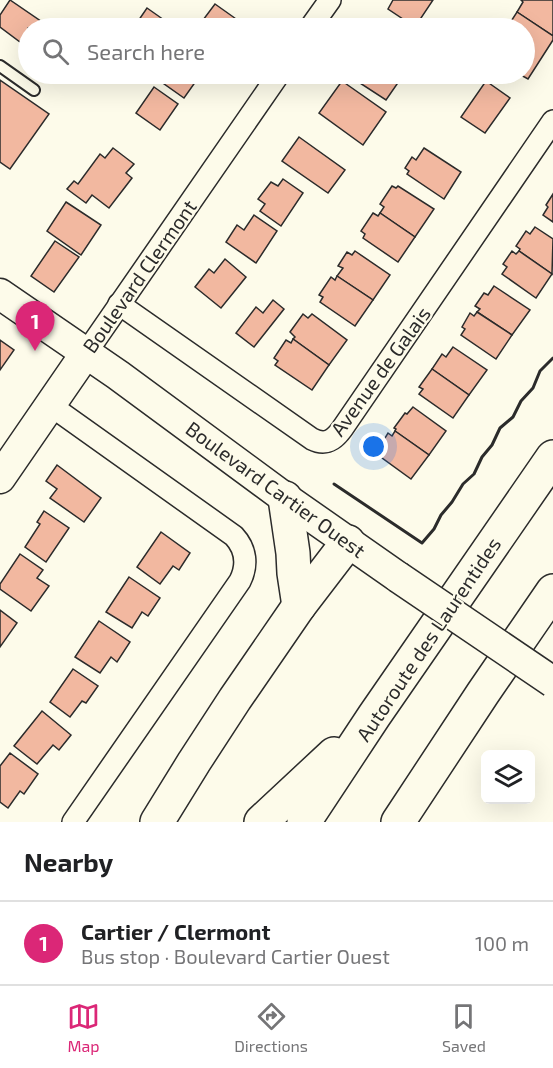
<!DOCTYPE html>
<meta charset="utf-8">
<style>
:root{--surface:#fff;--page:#f6f6f6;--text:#202124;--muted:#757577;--line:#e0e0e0;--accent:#db2777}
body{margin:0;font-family:"Exo 2",sans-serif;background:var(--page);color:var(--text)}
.controls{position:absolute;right:18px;bottom:18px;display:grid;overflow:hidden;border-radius:9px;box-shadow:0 6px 24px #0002}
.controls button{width:54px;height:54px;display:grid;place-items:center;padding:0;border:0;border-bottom:2px solid var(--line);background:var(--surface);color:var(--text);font:30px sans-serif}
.you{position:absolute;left:374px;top:447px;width:21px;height:21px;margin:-15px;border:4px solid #fff;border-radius:50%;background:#1a73e8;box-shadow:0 0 0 9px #1a73e833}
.badge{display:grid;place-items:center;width:39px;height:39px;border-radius:50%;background:var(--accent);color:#fff;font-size:20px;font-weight:700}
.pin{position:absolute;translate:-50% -50px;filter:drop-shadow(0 2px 3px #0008)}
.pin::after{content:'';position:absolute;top:32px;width:21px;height:18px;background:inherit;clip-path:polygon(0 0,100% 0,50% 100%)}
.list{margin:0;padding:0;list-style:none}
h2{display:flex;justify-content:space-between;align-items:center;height:78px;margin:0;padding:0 24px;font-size:26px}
h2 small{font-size:20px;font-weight:400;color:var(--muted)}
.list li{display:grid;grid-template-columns:39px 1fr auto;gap:18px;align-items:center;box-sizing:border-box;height:84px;padding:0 24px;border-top:2px solid var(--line)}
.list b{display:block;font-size:22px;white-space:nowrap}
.list p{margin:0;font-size:20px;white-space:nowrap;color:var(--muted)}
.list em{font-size:20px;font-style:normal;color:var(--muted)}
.icon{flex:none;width:33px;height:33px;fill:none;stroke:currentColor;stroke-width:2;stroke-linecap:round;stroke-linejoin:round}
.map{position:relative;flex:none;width:553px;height:822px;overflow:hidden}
.search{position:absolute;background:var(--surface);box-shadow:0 6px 24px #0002;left:18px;right:18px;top:18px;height:66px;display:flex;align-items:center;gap:15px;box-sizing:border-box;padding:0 21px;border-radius:33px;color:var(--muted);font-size:22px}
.sheet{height:162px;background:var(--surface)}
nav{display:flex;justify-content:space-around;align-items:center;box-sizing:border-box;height:84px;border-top:2px solid var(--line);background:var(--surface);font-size:16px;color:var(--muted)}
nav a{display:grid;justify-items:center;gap:3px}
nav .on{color:var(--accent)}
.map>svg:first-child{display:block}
.building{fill:#f2b8a0;stroke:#2b2b2b;stroke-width:1.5}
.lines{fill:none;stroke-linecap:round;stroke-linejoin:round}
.lane-casing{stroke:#2b2b2b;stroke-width:14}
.street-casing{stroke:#2b2b2b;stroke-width:24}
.secondary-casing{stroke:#2b2b2b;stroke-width:33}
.highway-casing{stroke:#2b2b2b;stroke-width:36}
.lane{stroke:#fdfbea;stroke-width:10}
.street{stroke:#fdfbea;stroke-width:21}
.secondary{stroke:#fdfbea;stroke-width:30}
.highway{stroke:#fdfbea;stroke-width:33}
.secondary-bridge-casing{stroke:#2b2b2b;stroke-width:33;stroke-linecap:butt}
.secondary-bridge{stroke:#fdfbea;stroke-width:30}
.wall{stroke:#2b2b2b;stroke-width:3}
.labels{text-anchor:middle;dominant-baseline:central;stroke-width:4.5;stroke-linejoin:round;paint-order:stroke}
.street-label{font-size:20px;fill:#2b2b2b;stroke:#fdfbea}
</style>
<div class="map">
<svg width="553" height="822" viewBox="0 0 553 822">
<rect width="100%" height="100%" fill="#fdfbea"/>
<g class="building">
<path d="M 10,0 L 45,24 L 42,28 L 28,28 L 28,48 L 0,27 L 0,15 Z"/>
<path d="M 393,0 L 433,0 L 415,27 L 388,9 Z"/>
<path d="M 521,0 L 553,0 L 553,36 L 517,12 L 523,2 Z"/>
<path d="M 215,4 L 246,26 L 244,28 L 197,28 Z"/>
<path d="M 147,8 L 174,27 L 173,28 L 136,28 L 134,27 Z"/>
<path d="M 517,12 L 553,36 L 553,40 L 528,79 L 519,74 L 524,74 L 524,28 L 500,28 L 506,20 L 510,23 Z"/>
<path d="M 165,74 L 201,74 L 184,98 L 160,81 Z"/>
<path d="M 346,74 L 404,74 L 386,100 Z"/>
<path d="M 0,80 L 49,114 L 10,169 L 0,162 Z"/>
<path d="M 342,81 L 386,112 L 363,145 L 319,113 Z"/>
<path d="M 486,81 L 510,98 L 485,133 L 461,117 Z"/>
<path d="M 154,87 L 178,104 L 160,130 L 136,113 Z"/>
<path d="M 299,137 L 345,170 L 328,193 L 282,161 Z"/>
<path d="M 113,148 L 134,164 L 126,173 L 132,178 L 109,208 L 92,195 L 86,203 L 67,189 L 74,181 L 78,184 L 100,154 L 105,158 Z"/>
<path d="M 424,148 L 461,172 L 444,199 L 407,174 L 409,171 L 405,168 L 412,157 L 416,160 Z"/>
<path d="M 283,179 L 303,193 L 281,226 L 260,211 L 265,204 L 258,199 L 271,182 L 278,186 Z"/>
<path d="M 392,186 L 396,188 L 398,186 L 434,209 L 415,237 L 380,213 L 384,207 L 380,204 Z"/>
<path d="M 553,194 L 553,222 L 543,215 L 548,207 L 546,205 Z"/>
<path d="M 66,202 L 101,225 L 81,255 L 47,231 Z"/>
<path d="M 373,213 L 378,216 L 380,213 L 415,237 L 398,262 L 363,238 L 365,234 L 361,231 Z"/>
<path d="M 254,215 L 277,231 L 256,263 L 226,242 L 237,225 L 244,230 Z"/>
<path d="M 535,227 L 553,239 L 552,274 L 519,251 L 520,249 L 516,246 L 526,231 L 530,234 Z"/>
<path d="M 55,241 L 79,257 L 54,292 L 31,276 Z"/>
<path d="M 355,251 L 390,275 L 373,300 L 337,276 L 343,268 L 338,266 L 347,252 L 352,255 Z"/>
<path d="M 512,251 L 516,254 L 519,251 L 552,274 L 536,298 L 502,274 L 507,267 L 503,264 Z"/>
<path d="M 225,259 L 246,277 L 221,308 L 195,287 L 209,269 L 214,273 Z"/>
<path d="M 337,276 L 373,300 L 355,326 L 320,302 L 323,297 L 319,295 L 331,277 L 335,280 Z"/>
<path d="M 494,286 L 530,310 L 512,335 L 477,312 L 480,309 L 475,306 L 484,293 L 488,295 Z"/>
<path d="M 273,300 L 284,309 L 254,347 L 236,333 L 256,307 L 263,313 Z"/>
<path d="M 477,312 L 512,335 L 496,359 L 461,335 L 465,329 L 462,327 L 470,313 L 474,316 Z"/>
<path d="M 303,314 L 308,318 L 312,314 L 347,340 L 329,365 L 293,339 L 295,337 L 290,332 Z"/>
<path d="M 293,339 L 329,365 L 312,390 L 275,365 L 278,361 L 274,358 L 286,340 L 291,343 Z"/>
<path d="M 0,340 L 14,350 L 0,370 Z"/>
<path d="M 453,347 L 487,370 L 469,395 L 432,369 L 442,354 L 446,357 Z"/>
<path d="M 432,369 L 469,395 L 453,418 L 419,394 L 423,389 L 419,387 Z"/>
<path d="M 413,407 L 446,431 L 429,455 L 395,431 L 396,429 L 394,428 L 405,413 L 407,414 Z"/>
<path d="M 395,431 L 429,455 L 411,479 L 378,455 L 383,448 L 380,446 L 388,433 L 392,436 Z"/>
<path d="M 57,465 L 101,498 L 84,522 L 50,498 L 57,489 L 46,481 Z"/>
<path d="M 44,511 L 69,528 L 46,562 L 25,547 L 40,524 L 37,522 Z"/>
<path d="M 161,532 L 190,553 L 179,570 L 173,566 L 160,584 L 137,567 Z"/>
<path d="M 20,554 L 43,570 L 37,578 L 49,586 L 31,611 L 0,589 L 0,584 Z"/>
<path d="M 129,577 L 160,598 L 148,616 L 142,612 L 132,628 L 106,612 Z"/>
<path d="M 0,610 L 17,623 L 0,647 Z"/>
<path d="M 99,621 L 130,642 L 117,662 L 111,657 L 100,673 L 75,657 Z"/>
<path d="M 73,669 L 98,686 L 86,703 L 82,701 L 70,717 L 50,702 Z"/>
<path d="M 42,711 L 71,735 L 59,750 L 53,745 L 37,764 L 14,746 Z"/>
<path d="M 10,753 L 38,774 L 24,794 L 20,791 L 8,808 L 0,802 L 0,766 Z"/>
</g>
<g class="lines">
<defs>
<path id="lane" d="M 0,66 L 34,90"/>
<g id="street">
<path d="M 310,28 L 330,0"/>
<path d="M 119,304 L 312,439 C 326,446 334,440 342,429 L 553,121"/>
<path d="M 86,353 L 279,74"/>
<path d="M 50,405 L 234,536 C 246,549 248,565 240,581 L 73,822"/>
</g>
<g id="secondary">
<path d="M 0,294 L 118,375 L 285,498 L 398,577"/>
<path d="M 0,478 L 86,353"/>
</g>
<g id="highway">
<path d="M 285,498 L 293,553 L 294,573 L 299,606"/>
<path d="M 157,822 L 194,762 L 235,699 L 299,606 L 348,542"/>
<path d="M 261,822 L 334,754"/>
<path d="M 304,822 L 374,716 L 553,457"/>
<path d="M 398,822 L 483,693 L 553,591"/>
</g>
</defs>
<use href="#lane" class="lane-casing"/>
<use href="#street" class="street-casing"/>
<use href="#secondary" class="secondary-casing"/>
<use href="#highway" class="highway-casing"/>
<use href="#lane" class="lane"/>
<use href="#street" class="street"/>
<use href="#secondary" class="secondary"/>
<use href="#highway" class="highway"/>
<defs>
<path id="secondary-bridge" d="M 398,577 L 553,682"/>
</defs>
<use href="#secondary-bridge" class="secondary-bridge-casing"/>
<use href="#secondary-bridge" class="secondary-bridge"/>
<path class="wall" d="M 334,484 L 422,543 L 434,529 L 441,515 L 452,502 L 463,484 L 474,474 L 482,457 L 492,445 L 500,428 L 513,417 L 521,401 L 533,388 L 540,371 L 553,358"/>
</g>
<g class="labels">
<g class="street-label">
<text transform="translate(139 276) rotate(-55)">Boulevard Clermont</text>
<text transform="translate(380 371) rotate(-54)">Avenue de Galais</text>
<text transform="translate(276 489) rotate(36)">Boulevard Cartier Ouest</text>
<text transform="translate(428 639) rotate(-56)">Autoroute des Laurentides</text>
</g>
</g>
</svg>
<div class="controls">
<button><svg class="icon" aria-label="layers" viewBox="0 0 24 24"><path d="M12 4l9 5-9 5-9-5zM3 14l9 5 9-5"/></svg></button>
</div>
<div class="you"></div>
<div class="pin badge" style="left:35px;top:351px">1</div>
<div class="search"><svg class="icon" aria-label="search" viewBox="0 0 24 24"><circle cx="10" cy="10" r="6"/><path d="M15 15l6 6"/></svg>Search here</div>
</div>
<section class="sheet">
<h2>Nearby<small></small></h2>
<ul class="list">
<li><span class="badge">1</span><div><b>Cartier / Clermont</b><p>Bus stop · Boulevard Cartier Ouest</p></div><em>100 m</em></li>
</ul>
</section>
<nav>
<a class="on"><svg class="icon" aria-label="map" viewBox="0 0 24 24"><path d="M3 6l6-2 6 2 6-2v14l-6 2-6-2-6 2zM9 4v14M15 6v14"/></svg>Map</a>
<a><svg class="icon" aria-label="directions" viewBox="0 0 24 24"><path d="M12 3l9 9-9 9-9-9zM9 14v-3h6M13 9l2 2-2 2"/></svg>Directions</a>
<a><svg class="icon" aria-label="saved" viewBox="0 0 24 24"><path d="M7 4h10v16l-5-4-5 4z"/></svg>Saved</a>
</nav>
